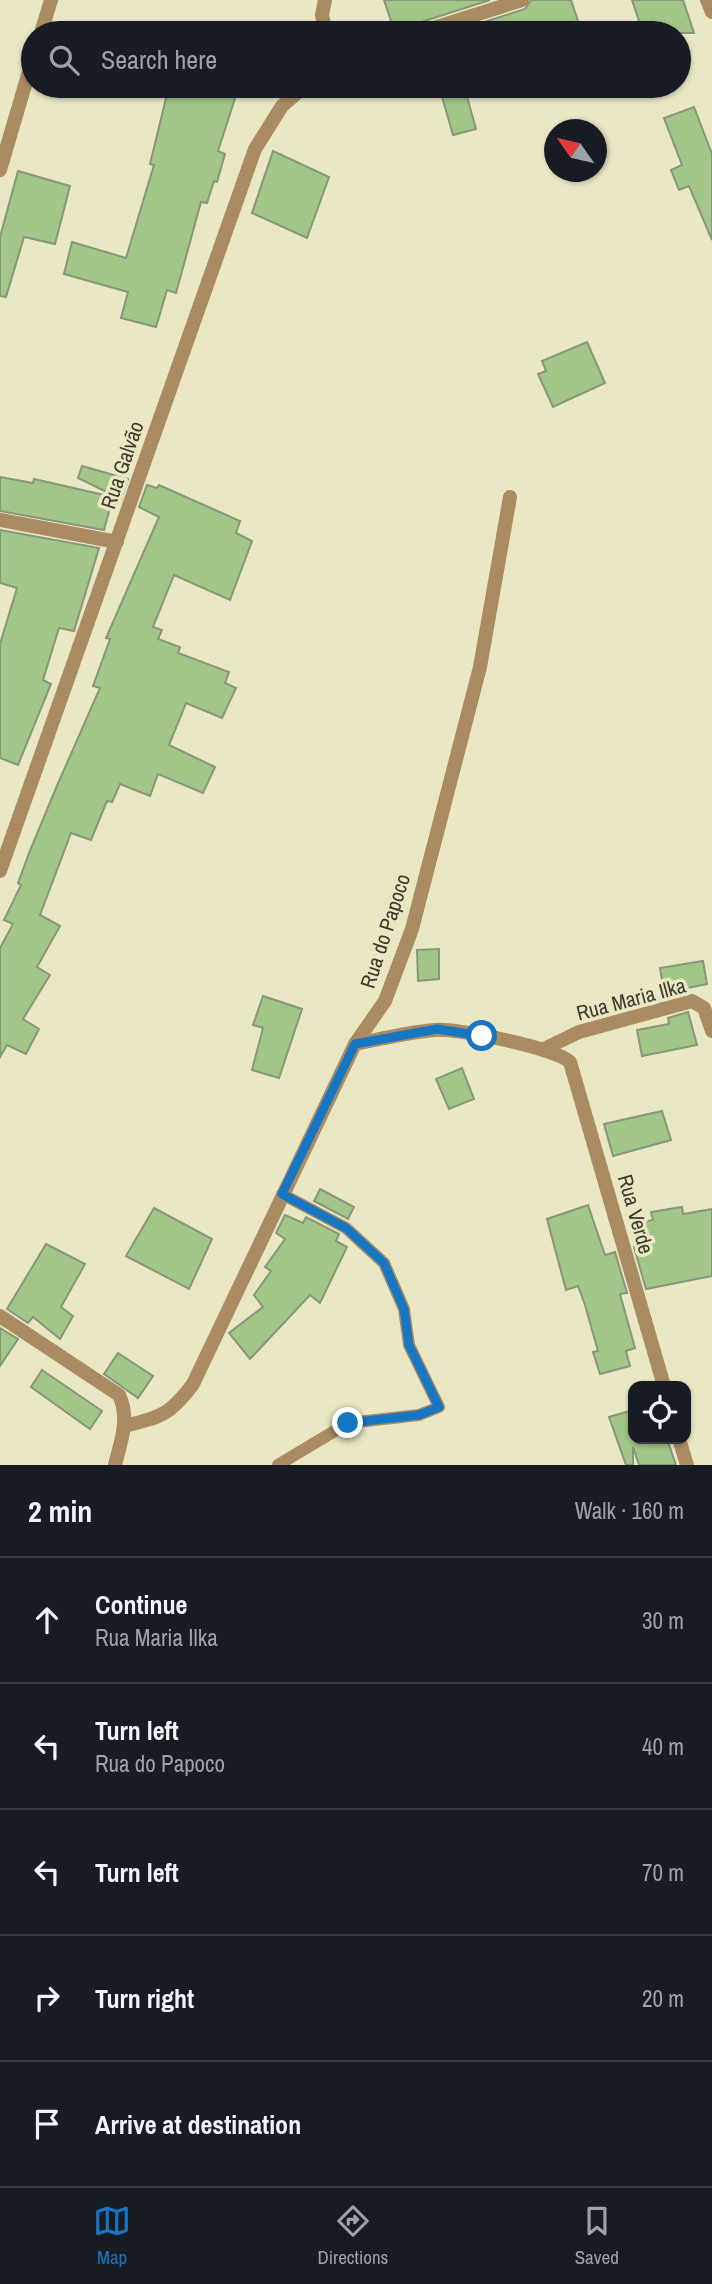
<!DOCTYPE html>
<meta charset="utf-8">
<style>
:root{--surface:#171b24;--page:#242831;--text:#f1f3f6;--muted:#9ea1a6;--line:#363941;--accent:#1776c2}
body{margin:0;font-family:"Archivo Narrow",sans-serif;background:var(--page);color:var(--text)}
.controls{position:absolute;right:21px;bottom:21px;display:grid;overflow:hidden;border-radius:14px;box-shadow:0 2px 5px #0004}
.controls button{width:63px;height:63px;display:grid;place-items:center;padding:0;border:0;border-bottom:2px solid var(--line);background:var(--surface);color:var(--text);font:35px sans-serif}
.compass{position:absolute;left:544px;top:119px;width:63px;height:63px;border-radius:50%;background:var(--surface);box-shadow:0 2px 5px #0004;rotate:304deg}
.stop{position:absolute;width:21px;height:21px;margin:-16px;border:5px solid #1776c2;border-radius:50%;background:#fff}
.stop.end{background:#1776c2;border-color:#fff;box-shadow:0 2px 7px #0008}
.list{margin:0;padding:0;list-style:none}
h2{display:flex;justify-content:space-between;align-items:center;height:91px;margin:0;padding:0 28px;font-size:30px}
h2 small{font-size:23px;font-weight:400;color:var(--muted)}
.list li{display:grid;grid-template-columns:46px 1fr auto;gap:21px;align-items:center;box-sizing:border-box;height:126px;padding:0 28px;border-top:2px solid var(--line)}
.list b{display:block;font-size:26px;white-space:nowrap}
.list p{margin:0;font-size:23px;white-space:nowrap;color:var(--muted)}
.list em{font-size:23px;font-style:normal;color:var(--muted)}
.icon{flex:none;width:38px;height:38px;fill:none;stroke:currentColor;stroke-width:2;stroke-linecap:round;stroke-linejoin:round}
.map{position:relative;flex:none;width:712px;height:1465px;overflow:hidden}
.search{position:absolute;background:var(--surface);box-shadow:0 2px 5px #0004;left:21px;right:21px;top:21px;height:77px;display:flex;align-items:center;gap:18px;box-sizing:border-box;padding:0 24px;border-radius:38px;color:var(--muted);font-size:26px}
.sheet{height:721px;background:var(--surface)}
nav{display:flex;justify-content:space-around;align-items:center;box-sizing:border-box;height:98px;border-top:2px solid var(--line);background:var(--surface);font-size:19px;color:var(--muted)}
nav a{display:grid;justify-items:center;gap:4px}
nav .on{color:var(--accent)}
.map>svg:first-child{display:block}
.building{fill:#a2c687;stroke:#86977a;stroke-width:2}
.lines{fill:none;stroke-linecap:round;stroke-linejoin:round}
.lane{stroke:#ab8c62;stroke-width:12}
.street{stroke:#ab8c62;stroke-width:14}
.route{stroke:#1776c2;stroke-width:9}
.labels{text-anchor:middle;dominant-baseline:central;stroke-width:7;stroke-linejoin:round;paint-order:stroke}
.street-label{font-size:21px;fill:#3c3b2d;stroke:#eae7c4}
</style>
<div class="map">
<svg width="712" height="1465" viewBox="0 0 712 1465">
<rect width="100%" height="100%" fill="#eae7c4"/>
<g class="building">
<path d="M 384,0 L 490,0 L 415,24 L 409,33 L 395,33 Z"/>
<path d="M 531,0 L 571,0 L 582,33 L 449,33 L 525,9 Z"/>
<path d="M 632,0 L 683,0 L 694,33 L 643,33 Z"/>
<path d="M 169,86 L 239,86 L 218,151 L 225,154 L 217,182 L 214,181 L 207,203 L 201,202 L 176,293 L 167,290 L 156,327 L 121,318 L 128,292 L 64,274 L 72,242 L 126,258 L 154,165 L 150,164 Z"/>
<path d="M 439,86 L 464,86 L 476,129 L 453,135 Z"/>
<path d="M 694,107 L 712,154 L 712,240 L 689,186 L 679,190 L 671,170 L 682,165 L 664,118 Z"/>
<path d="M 273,151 L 329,177 L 307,238 L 252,213 Z"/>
<path d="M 18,171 L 70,186 L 55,244 L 24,237 L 6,297 L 0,296 L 0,237 Z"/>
<path d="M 587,342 L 605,383 L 553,407 L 538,374 L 546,371 L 542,361 Z"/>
<path d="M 82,466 L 128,479 L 121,499 L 78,478 Z"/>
<path d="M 0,477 L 33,483 L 34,479 L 113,497 L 104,530 L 0,511 Z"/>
<path d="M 147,485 L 157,488 L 159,485 L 240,521 L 236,533 L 252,541 L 230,600 L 174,575 L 153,627 L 162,630 L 158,639 L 180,647 L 178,653 L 229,672 L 225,683 L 236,688 L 222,718 L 186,703 L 169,745 L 215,767 L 203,793 L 158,774 L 150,796 L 120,784 L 112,802 L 107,801 L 91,840 L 71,833 L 40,915 L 60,926 L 37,967 L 50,975 L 23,1019 L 39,1029 L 26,1054 L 7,1045 L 0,1057 L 0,948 L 13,924 L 4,920 L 21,885 L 18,883 L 29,853 L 56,788 L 100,688 L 93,686 L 110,639 L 106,638 L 159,517 L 139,507 Z"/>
<path d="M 0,530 L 99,548 L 74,631 L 59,628 L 43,680 L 51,684 L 18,765 L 0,758 L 0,644 L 17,588 L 0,583 Z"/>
<path d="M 439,949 L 439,979 L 418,981 L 417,950 Z"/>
<path d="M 703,961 L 707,984 L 683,989 L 684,993 L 665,998 L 660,968 Z"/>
<path d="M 263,996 L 302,1009 L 279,1078 L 252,1070 L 263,1028 L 253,1025 Z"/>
<path d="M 688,1012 L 697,1045 L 642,1056 L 637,1030 L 669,1024 L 668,1018 Z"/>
<path d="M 462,1068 L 474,1099 L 449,1109 L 436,1079 Z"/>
<path d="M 662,1111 L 671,1140 L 613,1156 L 604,1124 Z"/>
<path d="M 320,1189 L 354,1207 L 348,1219 L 314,1201 Z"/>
<path d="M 588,1205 L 605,1255 L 615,1252 L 627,1293 L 620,1294 L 635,1348 L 626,1351 L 630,1366 L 600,1374 L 593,1352 L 598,1351 L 585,1305 L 578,1286 L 566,1290 L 547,1219 Z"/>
<path d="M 682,1207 L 683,1214 L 712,1209 L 712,1276 L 646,1289 L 634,1247 L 647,1244 L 642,1222 L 653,1220 L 651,1212 Z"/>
<path d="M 154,1208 L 212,1239 L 189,1289 L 126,1256 Z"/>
<path d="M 285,1215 L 303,1223 L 306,1217 L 339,1234 L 336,1241 L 347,1247 L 320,1303 L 310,1295 L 250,1359 L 229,1333 L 263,1307 L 254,1295 L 271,1271 L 265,1267 L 285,1239 L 276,1233 Z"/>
<path d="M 46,1244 L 85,1264 L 61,1307 L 73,1316 L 60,1339 L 33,1317 L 28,1323 L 7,1309 Z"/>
<path d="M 0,1328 L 18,1339 L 0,1366 Z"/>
<path d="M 118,1353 L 153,1376 L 138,1398 L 104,1374 Z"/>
<path d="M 42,1370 L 102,1411 L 90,1429 L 31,1387 Z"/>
<path d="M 633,1410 L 633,1439 L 667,1439 L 676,1465 L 639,1465 L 633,1447 L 633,1465 L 626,1465 L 609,1417 Z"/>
</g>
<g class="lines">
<path class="lane" d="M 278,1465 L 348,1423 L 419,1415 L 439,1407 L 409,1345 L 404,1309 L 384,1263 L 346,1228 L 282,1194"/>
<g class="street">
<path d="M 325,0 L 322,15 L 326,33"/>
<path d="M 707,0 L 712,12"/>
<path d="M 41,33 L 51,0"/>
<path d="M 418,33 L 522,0"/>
<path d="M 0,170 L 33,58"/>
<path d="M 0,520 L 117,542"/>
<path d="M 0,871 L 255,149 L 282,106 L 305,86"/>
<path d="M 355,1044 C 381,1039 408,1032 435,1030 C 456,1028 556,1048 570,1062 L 664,1386"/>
<path d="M 544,1049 L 579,1032 L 692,1001 L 704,1008 L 712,1031"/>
<path d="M 0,1316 L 119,1395 C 130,1418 121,1441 115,1465"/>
<path d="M 124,1426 C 161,1417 170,1415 193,1384 L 355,1044 L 385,1001 L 412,929 L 480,667 L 510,497"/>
<path d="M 679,1439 L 687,1465"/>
</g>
</g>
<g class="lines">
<path class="route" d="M 348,1423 L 419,1415 L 439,1407 L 409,1345 L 404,1309 L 384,1263 L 346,1228 L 282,1194 L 355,1044 L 437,1029 L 482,1036"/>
</g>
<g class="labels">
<g class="street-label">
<text transform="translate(122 465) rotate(-71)">Rua Galvão</text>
<text transform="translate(385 931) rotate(-72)">Rua do Papoco</text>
<text transform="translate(631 999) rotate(-15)">Rua Maria Ilka</text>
<text transform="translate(636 1214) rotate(74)">Rua Verde</text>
</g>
</g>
</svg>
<div class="controls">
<button><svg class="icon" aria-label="locate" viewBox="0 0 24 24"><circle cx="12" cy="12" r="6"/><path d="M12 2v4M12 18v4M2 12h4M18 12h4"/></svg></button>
</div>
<svg class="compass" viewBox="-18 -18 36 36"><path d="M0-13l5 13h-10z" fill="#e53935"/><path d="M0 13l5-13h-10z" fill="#9ea1a6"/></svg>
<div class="stop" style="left:482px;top:1036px"></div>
<div class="stop end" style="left:348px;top:1423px"></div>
<div class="search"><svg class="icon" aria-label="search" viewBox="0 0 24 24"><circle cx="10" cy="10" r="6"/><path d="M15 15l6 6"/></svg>Search here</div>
</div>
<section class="sheet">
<h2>2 min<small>Walk · 160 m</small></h2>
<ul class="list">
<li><svg class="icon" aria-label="ahead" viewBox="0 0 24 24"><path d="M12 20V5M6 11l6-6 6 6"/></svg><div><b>Continue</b><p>Rua Maria Ilka</p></div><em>30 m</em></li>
<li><svg class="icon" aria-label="left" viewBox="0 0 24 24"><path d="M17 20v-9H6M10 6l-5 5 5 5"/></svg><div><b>Turn left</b><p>Rua do Papoco</p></div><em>40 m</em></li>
<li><svg class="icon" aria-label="left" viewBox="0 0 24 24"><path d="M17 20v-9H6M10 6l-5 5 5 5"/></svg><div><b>Turn left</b></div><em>70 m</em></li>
<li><svg class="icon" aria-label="right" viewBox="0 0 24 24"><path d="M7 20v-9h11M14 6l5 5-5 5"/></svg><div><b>Turn right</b></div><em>20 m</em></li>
<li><svg class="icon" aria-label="arrive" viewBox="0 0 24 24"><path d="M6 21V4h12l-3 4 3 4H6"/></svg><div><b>Arrive at destination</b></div></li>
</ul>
</section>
<nav>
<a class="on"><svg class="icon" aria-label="map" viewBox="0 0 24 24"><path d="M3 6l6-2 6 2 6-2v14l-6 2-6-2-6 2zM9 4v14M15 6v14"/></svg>Map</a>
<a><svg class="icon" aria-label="directions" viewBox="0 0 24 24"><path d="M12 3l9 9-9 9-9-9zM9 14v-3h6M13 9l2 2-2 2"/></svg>Directions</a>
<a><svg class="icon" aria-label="saved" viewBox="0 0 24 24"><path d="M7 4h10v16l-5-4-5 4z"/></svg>Saved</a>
</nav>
